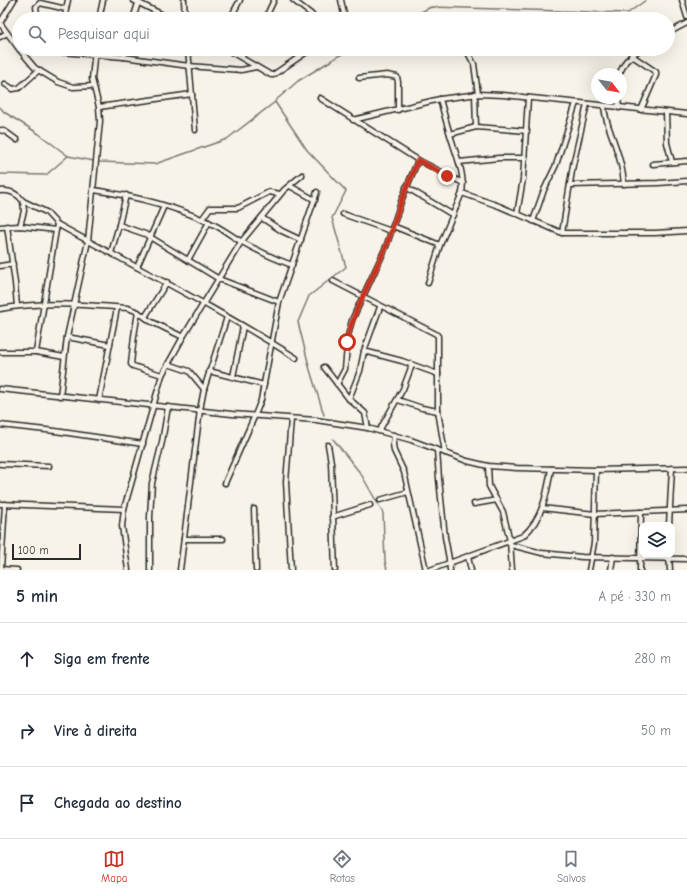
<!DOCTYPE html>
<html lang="pt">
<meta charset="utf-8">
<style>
:root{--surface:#fff;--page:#f2f2f3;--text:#1f2937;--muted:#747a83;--line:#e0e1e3;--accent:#c8321e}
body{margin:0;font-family:"Comic Neue",sans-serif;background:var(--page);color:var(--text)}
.controls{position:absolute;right:12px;bottom:12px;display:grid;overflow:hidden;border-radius:8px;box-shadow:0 4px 16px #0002}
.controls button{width:36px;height:36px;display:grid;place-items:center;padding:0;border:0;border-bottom:1px solid var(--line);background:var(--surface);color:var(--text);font:20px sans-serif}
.compass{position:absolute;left:591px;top:68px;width:36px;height:36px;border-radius:50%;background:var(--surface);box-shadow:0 4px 16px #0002;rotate:121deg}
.scale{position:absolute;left:12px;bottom:10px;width:69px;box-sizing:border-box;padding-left:4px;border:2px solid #2b2b2b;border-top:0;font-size:11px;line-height:14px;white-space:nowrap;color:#2b2b2b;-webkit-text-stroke:3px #f7f3e8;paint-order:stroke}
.stop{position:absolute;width:12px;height:12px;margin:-9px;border:3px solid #c8321e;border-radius:50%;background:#fff}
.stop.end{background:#c8321e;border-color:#fff;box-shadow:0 1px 4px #0008}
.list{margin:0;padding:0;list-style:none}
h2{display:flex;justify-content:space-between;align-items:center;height:52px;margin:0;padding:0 16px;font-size:17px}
h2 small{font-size:13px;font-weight:400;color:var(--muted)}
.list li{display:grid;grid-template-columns:26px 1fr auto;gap:12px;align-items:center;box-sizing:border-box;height:72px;padding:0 16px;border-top:1px solid var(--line)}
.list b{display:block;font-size:15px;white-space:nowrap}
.list em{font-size:13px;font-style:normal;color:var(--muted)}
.icon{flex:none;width:22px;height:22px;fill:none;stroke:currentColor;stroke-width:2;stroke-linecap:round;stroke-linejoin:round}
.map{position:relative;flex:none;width:687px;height:570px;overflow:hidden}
.search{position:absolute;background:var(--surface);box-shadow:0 4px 16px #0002;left:12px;right:12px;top:12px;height:44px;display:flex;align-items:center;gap:10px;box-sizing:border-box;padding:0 14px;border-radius:22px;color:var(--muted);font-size:15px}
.sheet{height:268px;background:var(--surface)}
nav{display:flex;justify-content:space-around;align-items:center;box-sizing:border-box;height:56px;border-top:1px solid var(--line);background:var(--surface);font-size:11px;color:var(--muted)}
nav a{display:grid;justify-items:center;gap:2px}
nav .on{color:var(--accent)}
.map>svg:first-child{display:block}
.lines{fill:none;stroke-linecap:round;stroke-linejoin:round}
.stream{stroke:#7a7874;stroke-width:1.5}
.street-casing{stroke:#2b2b2b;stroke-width:7}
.street{stroke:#f7f3e8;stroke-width:4}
.route{stroke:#c8321e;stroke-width:5}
</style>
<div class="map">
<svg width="687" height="570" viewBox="0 0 687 570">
<rect width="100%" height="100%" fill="#f7f3e8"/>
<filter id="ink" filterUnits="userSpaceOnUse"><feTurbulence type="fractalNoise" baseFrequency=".025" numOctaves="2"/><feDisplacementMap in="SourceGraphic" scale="8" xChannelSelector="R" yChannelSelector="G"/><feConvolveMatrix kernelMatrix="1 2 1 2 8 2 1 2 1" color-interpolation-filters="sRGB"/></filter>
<g filter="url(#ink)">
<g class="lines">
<g class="stream">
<path d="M 407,19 L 431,7 L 628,13 L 646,0"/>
<path d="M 275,101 L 298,81 L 350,49"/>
<path d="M 0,107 L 4,112 L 39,134 L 68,156"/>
<path d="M 0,174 L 46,175 L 68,156 L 99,162 L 155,164 L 227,139 L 275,102 L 307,150 L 346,191 L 332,218 L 346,267 L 309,296 L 298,322 L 310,370 L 324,415"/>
<path d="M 333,439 L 361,474 L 383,513 L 385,561 L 387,570"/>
</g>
<defs>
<g id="street">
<path d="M 133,0 L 171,19"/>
<path d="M 184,0 L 185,19"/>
<path d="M 293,0 L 311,14 L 315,19"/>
<path d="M 341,0 L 345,19"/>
<path d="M 682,0 L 687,17"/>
<path d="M 35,19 L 37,14 L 36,7 L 40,3 L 66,9"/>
<path d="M 65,19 L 66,9 L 68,0"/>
<path d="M 99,19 L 103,0"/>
<path d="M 133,19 L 139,0"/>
<path d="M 230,19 L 240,0"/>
<path d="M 265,19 L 274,0"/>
<path d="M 0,23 L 19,49"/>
<path d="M 0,23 L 14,0"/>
<path d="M 668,33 L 687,23"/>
<path d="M 0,37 L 7,33"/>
<path d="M 19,49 L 35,68 L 58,82 L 73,87 L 93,86"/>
<path d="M 22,49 L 124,57 L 189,66 L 241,70 L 256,67"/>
<path d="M 188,49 L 195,130"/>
<path d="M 226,49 L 271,75 L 273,75 L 311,49"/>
<path d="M 466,49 L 474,64 L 478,94"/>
<path d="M 631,55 L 656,72 L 656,75 L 641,110"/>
<path d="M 124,57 L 126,49"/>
<path d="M 241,57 L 246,49"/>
<path d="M 619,74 L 626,61 L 640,49"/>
<path d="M 359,78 L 387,75 L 397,77 L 398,82 L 398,110"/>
<path d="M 5,84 L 13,89 L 19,88 L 39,70"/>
<path d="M 475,94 L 476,127"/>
<path d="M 320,98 L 418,160 L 463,183"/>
<path d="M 618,98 L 619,108"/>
<path d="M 604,106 C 605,122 612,134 616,148 C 620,159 623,172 624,184"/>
<path d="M 99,107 L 192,94"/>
<path d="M 666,112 L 667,143 L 672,162"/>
<path d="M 353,120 L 440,99 L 478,94 L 503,95 L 687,114"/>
<path d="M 0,130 L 6,132 L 17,140"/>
<path d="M 450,134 L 476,127 L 527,131"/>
<path d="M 459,162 L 499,158 L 525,158"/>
<path d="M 653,164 L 687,161"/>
<path d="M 570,185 L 658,183 L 687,181"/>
<path d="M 290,186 L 315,200"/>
<path d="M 406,187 L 453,215"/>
<path d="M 94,190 C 133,196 172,205 208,222 C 221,227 231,236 242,242 C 258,251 275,259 292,265"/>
<path d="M 0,191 C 9,190 17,193 23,201 L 24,211 L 20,226"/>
<path d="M 462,193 L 499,206 L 562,233 L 655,233 L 687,231"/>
<path d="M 23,201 L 46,212 L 57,224 C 137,268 219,309 296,358"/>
<path d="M 343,214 L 391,231"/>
<path d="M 517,214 L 523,179 L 528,98"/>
<path d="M 262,218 L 282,231 L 301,240"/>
<path d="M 202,219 L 210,208 L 238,208 L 269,192 L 280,194"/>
<path d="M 533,221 L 544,190 L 556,165 L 576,103"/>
<path d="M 119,225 L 145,234 L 219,279 L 279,302"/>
<path d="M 7,226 L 15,283 L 17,306"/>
<path d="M 393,226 L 440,245"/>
<path d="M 0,227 L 20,226 L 56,230"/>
<path d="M 562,233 L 573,165 L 587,104"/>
<path d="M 111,253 L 119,225 L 126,195"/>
<path d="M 188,260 L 209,222"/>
<path d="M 0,266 L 13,264"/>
<path d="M 137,267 L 164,206"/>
<path d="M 333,281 L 436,334 L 438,336 L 438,411 L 445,453"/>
<path d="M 428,283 L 440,245 L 462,193 C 465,176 458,160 453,144 C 448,129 444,114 440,99"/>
<path d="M 0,309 C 43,301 85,305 128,308 L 138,312 L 150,321 L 183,337"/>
<path d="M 138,312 L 134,336 L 131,364 L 133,366 L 162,375"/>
<path d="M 145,317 L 167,282"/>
<path d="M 67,337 L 110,345"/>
<path d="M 364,351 L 402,361 L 438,374"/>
<path d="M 0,352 L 36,352 L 64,357"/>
<path d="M 36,352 L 57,224"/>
<path d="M 168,364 L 189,371 L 204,389"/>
<path d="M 324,367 L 349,399 L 365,413 L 368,428"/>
<path d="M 209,371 L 264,385"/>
<path d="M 233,377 L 243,326"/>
<path d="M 337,384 L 345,369 L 348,336 L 352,320 L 386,247 L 402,199 L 418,160"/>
<path d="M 0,389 L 232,414 L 316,420 L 368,428 L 411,440 L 467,461 L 488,466 L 517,468 L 596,470 L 687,468"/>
<path d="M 60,396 L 67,337 L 88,241 L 100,121 L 99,107 L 92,79 L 95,49"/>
<path d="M 349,399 L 360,371 L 364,351 L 380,307"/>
<path d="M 99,400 L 117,308"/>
<path d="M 398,400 L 422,408 L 438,411"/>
<path d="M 0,425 L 55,431 L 143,444"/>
<path d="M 379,431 L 403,389 L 412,365"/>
<path d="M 394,435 L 393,444 L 394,451 L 404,472 L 426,570"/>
<path d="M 328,445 L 331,462 L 335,570"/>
<path d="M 437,450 L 439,479 L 445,537 L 449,559 L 450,570"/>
<path d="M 0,464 L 49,466"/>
<path d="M 488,466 L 489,486 L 503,512 L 510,541 L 512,570"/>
<path d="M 225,483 L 255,415 L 261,400 L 279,302 L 317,192"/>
<path d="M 380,500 L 408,492"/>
<path d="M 0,504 L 124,509"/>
<path d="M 474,504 L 497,500"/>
<path d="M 542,508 L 595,514 L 687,510"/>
<path d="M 254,509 L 256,570"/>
<path d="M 332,517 L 370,505"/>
<path d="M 669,525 L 672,468"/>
<path d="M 184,539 L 223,539"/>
<path d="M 511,545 L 542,553 L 582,557 L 687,559"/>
<path d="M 669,555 L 670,570"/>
<path d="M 468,557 L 471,570"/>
<path d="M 0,569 L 17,570"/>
<path d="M 1,569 L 5,504"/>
<path d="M 128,570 L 122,526 L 124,509 L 162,375 L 183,337 L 241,242 L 284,190 L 302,175"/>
<path d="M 150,570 L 150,517 L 152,483 L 162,442 L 168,407"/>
<path d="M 180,570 L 200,410 L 204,389 L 227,317"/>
<path d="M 291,570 L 286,482 L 291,419"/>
<path d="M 430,570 L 523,536 C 543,519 547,493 551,469"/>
<path d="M 589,570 L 594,543 L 596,470"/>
<path d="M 611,570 L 613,557"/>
<path d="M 640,570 L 641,512"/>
</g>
</defs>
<use href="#street" class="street-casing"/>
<use href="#street" class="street"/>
</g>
</g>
<g class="lines" filter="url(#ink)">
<path class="route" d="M 347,342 L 350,328 L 357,309 L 386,247 L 402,199 L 418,160 L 447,176"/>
</g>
</svg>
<div class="controls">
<button><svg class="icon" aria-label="layers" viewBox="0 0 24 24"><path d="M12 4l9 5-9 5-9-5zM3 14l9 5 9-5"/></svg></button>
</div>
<svg class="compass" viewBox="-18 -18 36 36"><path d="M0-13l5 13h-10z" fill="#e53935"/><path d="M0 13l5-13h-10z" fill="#747a83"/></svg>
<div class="scale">100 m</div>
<div class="stop" style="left:347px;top:342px"></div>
<div class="stop end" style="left:447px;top:176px"></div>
<div class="search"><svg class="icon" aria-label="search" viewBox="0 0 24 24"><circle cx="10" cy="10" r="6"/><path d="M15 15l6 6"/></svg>Pesquisar aqui</div>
</div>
<section class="sheet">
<h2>5 min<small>A pé · 330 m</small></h2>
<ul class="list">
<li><svg class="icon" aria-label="ahead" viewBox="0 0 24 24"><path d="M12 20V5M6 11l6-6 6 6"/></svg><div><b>Siga em frente</b></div><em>280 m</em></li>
<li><svg class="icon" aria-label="right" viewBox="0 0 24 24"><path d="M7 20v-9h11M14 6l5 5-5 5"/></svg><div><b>Vire à direita</b></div><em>50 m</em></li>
<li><svg class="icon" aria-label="arrive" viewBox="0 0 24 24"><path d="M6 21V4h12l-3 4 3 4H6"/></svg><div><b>Chegada ao destino</b></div></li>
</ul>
</section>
<nav>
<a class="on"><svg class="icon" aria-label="map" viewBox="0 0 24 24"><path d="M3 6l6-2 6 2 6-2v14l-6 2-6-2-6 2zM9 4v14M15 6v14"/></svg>Mapa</a>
<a><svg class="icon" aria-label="directions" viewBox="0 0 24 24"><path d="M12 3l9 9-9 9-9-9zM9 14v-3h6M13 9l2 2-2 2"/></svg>Rotas</a>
<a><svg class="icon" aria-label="saved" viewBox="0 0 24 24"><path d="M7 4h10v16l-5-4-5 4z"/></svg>Salvos</a>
</nav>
